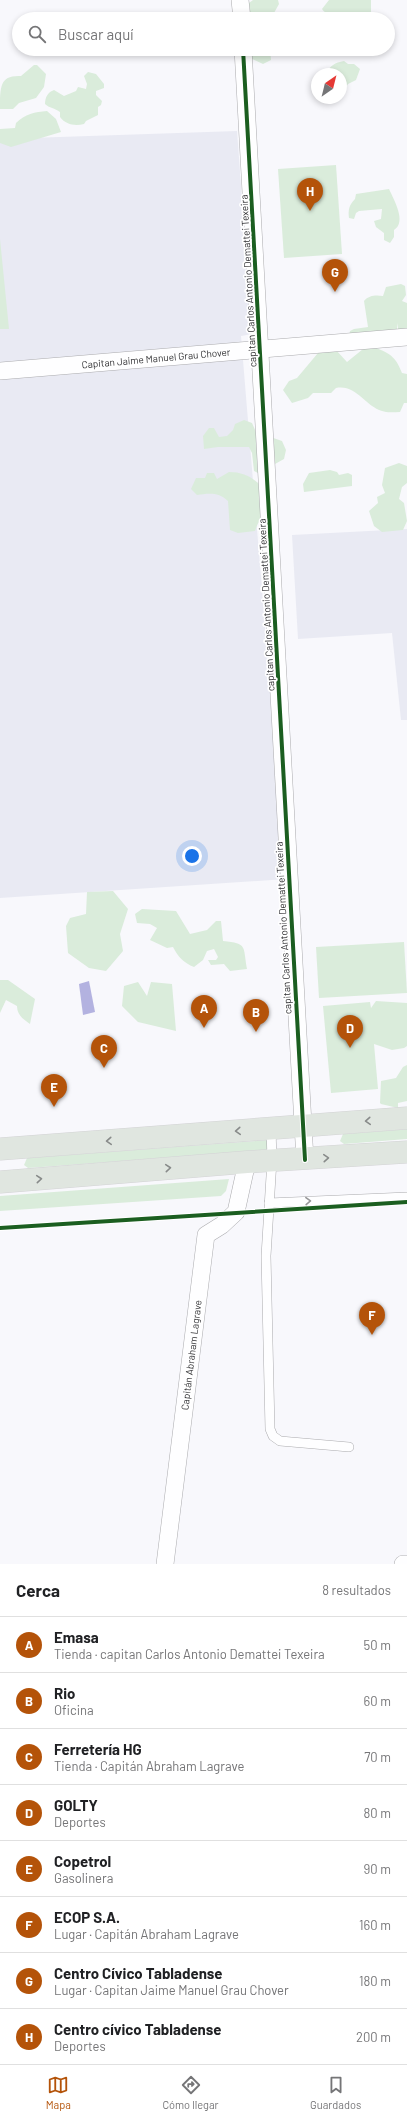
<!DOCTYPE html>
<html lang="es">
<meta charset="utf-8">
<style>
:root{--surface:#fff;--page:#f2f2f2;--text:#202124;--muted:#757577;--line:#e0e0e0;--accent:#b45309}
body{margin:0;font-family:Barlow,sans-serif;background:var(--page);color:var(--text)}
.compass{position:absolute;left:311px;top:68px;width:36px;height:36px;border-radius:50%;background:var(--surface);box-shadow:0 2px 6px #0003;rotate:35deg}
.you{position:absolute;left:192px;top:856px;width:14px;height:14px;margin:-10px;border:3px solid #fff;border-radius:50%;background:#1a73e8;box-shadow:0 0 0 6px #1a73e833}
.badge{display:grid;place-items:center;width:26px;height:26px;border-radius:50%;background:var(--accent);color:#fff;font-size:13px;font-weight:700}
.pin{position:absolute;translate:-50% -33px;filter:drop-shadow(0 1px 2px #0008)}
.pin::after{content:'';position:absolute;top:21px;width:14px;height:12px;background:inherit;clip-path:polygon(0 0,100% 0,50% 100%)}
.list{margin:0;padding:0;list-style:none}
h2{display:flex;justify-content:space-between;align-items:center;height:52px;margin:0;padding:0 16px;font-size:17px}
h2 small{font-size:13px;font-weight:400;color:var(--muted)}
.list li{display:grid;grid-template-columns:26px 1fr auto;gap:12px;align-items:center;box-sizing:border-box;height:56px;padding:0 16px;border-top:1px solid var(--line)}
.list b{display:block;font-size:15px;white-space:nowrap}
.list p{margin:0;font-size:13px;white-space:nowrap;color:var(--muted)}
.list em{font-size:13px;font-style:normal;color:var(--muted)}
.icon{flex:none;width:22px;height:22px;fill:none;stroke:currentColor;stroke-width:2;stroke-linecap:round;stroke-linejoin:round}
.map{position:relative;flex:none;width:407px;height:1564px;overflow:hidden}
.search{position:absolute;background:var(--surface);box-shadow:0 2px 6px #0003;left:12px;right:12px;top:12px;height:44px;display:flex;align-items:center;gap:10px;box-sizing:border-box;padding:0 14px;border-radius:22px;color:var(--muted);font-size:15px}
.sheet{height:500px;background:var(--surface)}
nav{display:flex;justify-content:space-around;align-items:center;box-sizing:border-box;height:56px;border-top:1px solid var(--line);background:var(--surface);font-size:11px;color:var(--muted)}
nav a{display:grid;justify-items:center;gap:2px}
nav .on{color:var(--accent)}
.map>svg:first-child{display:block}
.built{fill:#e9eaf3}
.green{fill:#daecdb}
.water{fill:#b3b2e0}
.lines{fill:none;stroke-linecap:round;stroke-linejoin:round}
.service-casing{stroke:#ababae;stroke-width:10}
.minor-casing{stroke:#ababae;stroke-width:18}
.trunk-casing{stroke:#d3d3d5;stroke-width:23}
.service{stroke:#fefeff;stroke-width:9}
.minor{stroke:#fefeff;stroke-width:17}
.trunk{stroke:#e0e6e0;stroke-width:22}
.cycleway-casing{stroke:#fff;stroke-width:6}
.cycleway{stroke:#1b5e20;stroke-width:4}
.oneway{stroke:#888b8a}
.oneway2{stroke:#979799}
.labels{text-anchor:middle;dominant-baseline:central;stroke-width:3.5;stroke-linejoin:round;paint-order:stroke}
.street-label{font-size:10px;fill:#303033;stroke:#fff}
</style>
<div class="map">
<svg width="407" height="1564" viewBox="0 0 407 1564">
<rect width="100%" height="100%" fill="#f8f8fc"/>
<g class="built">
<path d="M 237,131 L 252,334 L 241,336 L 286,879 L 0,898 L 0,139 Z"/>
<path d="M 407,529 L 407,720 L 401,720 L 392,633 L 298,639 L 292,535 Z"/>
</g>
<g class="green">
<path d="M 253,0 L 278,0 L 279,4 L 274,13 L 279,19 L 244,19 L 249,3 Z"/>
<path d="M 329,0 L 371,0 L 371,19 L 345,19 L 342,13 C 334,12 327,17 322,9 Z"/>
<path d="M 246,49 L 270,49 L 271,60 L 263,64 L 250,58 Z"/>
<path d="M 344,61 L 348,64 L 354,64 L 360,69 L 356,80 L 348,84 L 342,93 L 341,74 L 326,74 C 330,65 335,63 344,61 Z"/>
<path d="M 34,65 L 37,65 L 46,74 L 44,87 L 36,98 L 19,103 L 13,109 L 0,109 C 0,86 0,75 21,76 Z"/>
<path d="M 88,72 L 96,74 L 104,84 L 104,88 L 96,91 L 96,95 L 102,101 L 101,105 L 98,107 L 98,115 L 86,121 L 84,124 C 75,126 66,125 60,117 L 60,112 C 55,108 49,108 45,104 C 45,97 48,92 54,90 L 64,96 L 76,91 L 78,87 L 86,89 L 87,84 L 84,76 Z"/>
<path d="M 47,111 L 56,119 L 61,132 L 11,147 L 0,143 L 0,129 L 15,128 L 16,123 C 25,114 35,112 47,111 Z"/>
<path d="M 336,165 L 342,254 L 284,258 L 278,169 Z"/>
<path d="M 389,189 C 394,200 407,222 394,230 L 394,237 L 390,243 L 384,240 L 384,233 L 376,227 L 374,221 L 381,219 L 382,209 L 359,211 L 356,213 L 354,219 L 349,218 C 348,210 349,205 355,199 L 356,194 Z"/>
<path d="M 0,239 L 9,329 L 0,329 Z"/>
<path d="M 401,284 L 405,286 L 406,295 L 402,301 L 407,303 L 407,338 L 398,330 L 398,323 L 396,334 L 349,337 L 350,331 L 354,329 L 368,327 L 364,301 C 369,295 376,295 383,296 L 386,287 Z"/>
<path d="M 368,345 C 387,352 395,354 402,373 L 407,374 L 407,403 L 404,403 L 400,412 C 394,412 387,413 382,411 C 365,406 356,384 336,388 L 331,393 L 313,393 L 308,398 L 292,403 L 283,390 L 289,381 L 297,378 L 318,353 L 335,349 L 347,362 Z"/>
<path d="M 244,420 L 252,423 L 256,432 L 282,441 L 286,450 L 284,459 L 275,464 L 272,462 L 258,473 L 254,471 L 252,453 L 249,447 L 218,447 L 204,449 L 203,436 L 209,428 L 214,428 L 219,437 L 227,436 L 233,430 L 235,424 Z"/>
<path d="M 399,463 L 407,466 L 407,483 L 402,487 L 399,499 L 404,503 L 407,521 L 403,530 L 382,532 L 374,526 L 369,511 L 378,503 L 377,497 L 385,493 L 382,485 L 385,468 Z"/>
<path d="M 330,470 L 337,472 L 339,475 L 348,473 L 352,475 L 352,486 L 304,492 L 303,484 L 309,473 Z"/>
<path d="M 229,472 C 247,472 256,480 268,493 C 267,512 261,514 255,531 L 238,533 L 230,530 L 228,501 C 219,492 209,493 197,495 L 191,489 L 196,478 L 205,478 L 207,473 L 214,473 L 217,479 Z"/>
<path d="M 113,891 L 128,909 L 120,934 L 123,951 L 106,971 L 89,968 L 68,953 L 66,926 L 70,918 L 86,914 L 87,892 Z"/>
<path d="M 142,909 L 176,911 L 190,934 L 207,930 L 216,921 L 221,921 L 223,941 C 248,943 243,947 247,969 L 230,971 L 224,964 L 211,965 L 208,960 L 216,960 L 218,957 L 214,949 L 207,951 L 203,960 L 194,967 C 184,963 178,957 173,947 L 167,948 L 150,940 L 157,928 L 150,924 L 137,923 L 135,914 Z"/>
<path d="M 404,942 L 407,993 L 319,998 L 316,947 Z"/>
<path d="M 0,980 L 8,980 L 35,999 L 30,1024 C 23,1019 17,1015 17,1006 L 6,1000 L 0,1013 Z"/>
<path d="M 138,982 L 147,996 L 151,982 L 172,984 L 176,1031 L 138,1022 L 122,1006 L 124,986 Z"/>
<path d="M 376,1001 L 407,1003 L 407,1046 L 404,1048 L 392,1050 L 374,1044 L 378,1089 L 331,1093 L 323,1006 L 370,1002 L 371,1008 Z"/>
<path d="M 407,1065 L 407,1101 L 398,1103 L 398,1108 L 381,1104 L 380,1103 L 381,1081 L 396,1078 L 403,1067 Z"/>
<path d="M 407,1129 L 407,1139 L 344,1144 L 340,1141 L 343,1134 Z"/>
<path d="M 268,1140 L 269,1150 L 28,1168 L 24,1165 L 27,1158 Z"/>
<path d="M 229,1179 L 226,1191 L 221,1196 L 0,1211 L 0,1196 Z"/>
</g>
<path class="water" d="M 89,981 L 95,1012 L 83,1015 L 79,984 Z"/>
<g class="lines">
<defs>
<g id="service">
<path d="M 271,1129 L 272,1160 L 266,1256 L 270,1429 L 273,1436 L 280,1441 L 349,1447"/>
<path d="M 269,1203 L 407,1197"/>
</g>
<g id="minor">
<path d="M 240,0 L 242,19"/>
<path d="M 243,49 L 305,1160"/>
<path d="M 0,371 L 407,337"/>
<path d="M 165,1564 L 206,1235 L 222,1225 L 236,1212 L 247,1162"/>
<path d="M 403,1564 L 407,1564"/>
</g>
<g id="trunk">
<path d="M 0,1149 L 407,1118"/>
<path d="M 0,1182 L 247,1162 L 407,1152"/>
</g>
</defs>
<use href="#service" class="service-casing"/>
<use href="#minor" class="minor-casing"/>
<use href="#trunk" class="trunk-casing"/>
<use href="#service" class="service"/>
<use href="#minor" class="minor"/>
<use href="#trunk" class="trunk"/>
<defs>
<g id="cycleway">
<path d="M 243,49 L 305,1160"/>
<path d="M 0,1228 L 407,1202"/>
</g>
</defs>
<use href="#cycleway" class="cycleway-casing"/>
<use href="#cycleway" class="cycleway"/>
</g>
<defs><path id="oneway-chevron" d="M-2-3.5L2.5 0L-2 3.5" fill="none" stroke-width="1.6" stroke-linecap="round" stroke-linejoin="round"/></defs>
<g class="oneway">
<use href="#oneway-chevron" transform="translate(368 1121) rotate(176)"/>
<use href="#oneway-chevron" transform="translate(238 1131) rotate(176)"/>
<use href="#oneway-chevron" transform="translate(109 1141) rotate(176)"/>
<use href="#oneway-chevron" transform="translate(326 1158) rotate(-4)"/>
<use href="#oneway-chevron" transform="translate(168 1168) rotate(-5)"/>
<use href="#oneway-chevron" transform="translate(39 1179) rotate(-5)"/>
</g>
<use class="oneway2" href="#oneway-chevron" transform="translate(308 1201) rotate(-2)"/>
<g class="labels">
<g class="street-label">
<text transform="translate(248 281) rotate(-93)">capitan Carlos Antonio Demattei Texeira</text>
<text transform="translate(156 358) rotate(-5)">Capitan Jaime Manuel Grau Chover</text>
<text transform="translate(266 605) rotate(-93)">capitan Carlos Antonio Demattei Texeira</text>
<text transform="translate(283 928) rotate(-93)">capitan Carlos Antonio Demattei Texeira</text>
<text transform="translate(191 1355) rotate(-83)">Capitán Abraham Lagrave</text>
</g>
</g>
</svg>
<svg class="compass" viewBox="-18 -18 36 36"><path d="M0-13l5 13h-10z" fill="#e53935"/><path d="M0 13l5-13h-10z" fill="#757577"/></svg>
<div class="you"></div>
<div class="pin badge" style="left:204px;top:1028px">A</div>
<div class="pin badge" style="left:256px;top:1032px">B</div>
<div class="pin badge" style="left:104px;top:1068px">C</div>
<div class="pin badge" style="left:350px;top:1048px">D</div>
<div class="pin badge" style="left:54px;top:1107px">E</div>
<div class="pin badge" style="left:372px;top:1335px">F</div>
<div class="pin badge" style="left:335px;top:292px">G</div>
<div class="pin badge" style="left:310px;top:211px">H</div>
<div class="search"><svg class="icon" aria-label="search" viewBox="0 0 24 24"><circle cx="10" cy="10" r="6"/><path d="M15 15l6 6"/></svg>Buscar aquí</div>
</div>
<section class="sheet">
<h2>Cerca<small>8 resultados</small></h2>
<ul class="list">
<li><span class="badge">A</span><div><b>Emasa</b><p>Tienda · capitan Carlos Antonio Demattei Texeira</p></div><em>50 m</em></li>
<li><span class="badge">B</span><div><b>Rio</b><p>Oficina</p></div><em>60 m</em></li>
<li><span class="badge">C</span><div><b>Ferretería HG</b><p>Tienda · Capitán Abraham Lagrave</p></div><em>70 m</em></li>
<li><span class="badge">D</span><div><b>GOLTY</b><p>Deportes</p></div><em>80 m</em></li>
<li><span class="badge">E</span><div><b>Copetrol</b><p>Gasolinera</p></div><em>90 m</em></li>
<li><span class="badge">F</span><div><b>ECOP S.A.</b><p>Lugar · Capitán Abraham Lagrave</p></div><em>160 m</em></li>
<li><span class="badge">G</span><div><b>Centro Cívico Tabladense</b><p>Lugar · Capitan Jaime Manuel Grau Chover</p></div><em>180 m</em></li>
<li><span class="badge">H</span><div><b>Centro cívico Tabladense</b><p>Deportes</p></div><em>200 m</em></li>
</ul>
</section>
<nav>
<a class="on"><svg class="icon" aria-label="map" viewBox="0 0 24 24"><path d="M3 6l6-2 6 2 6-2v14l-6 2-6-2-6 2zM9 4v14M15 6v14"/></svg>Mapa</a>
<a><svg class="icon" aria-label="directions" viewBox="0 0 24 24"><path d="M12 3l9 9-9 9-9-9zM9 14v-3h6M13 9l2 2-2 2"/></svg>Cómo llegar</a>
<a><svg class="icon" aria-label="saved" viewBox="0 0 24 24"><path d="M7 4h10v16l-5-4-5 4z"/></svg>Guardados</a>
</nav>
